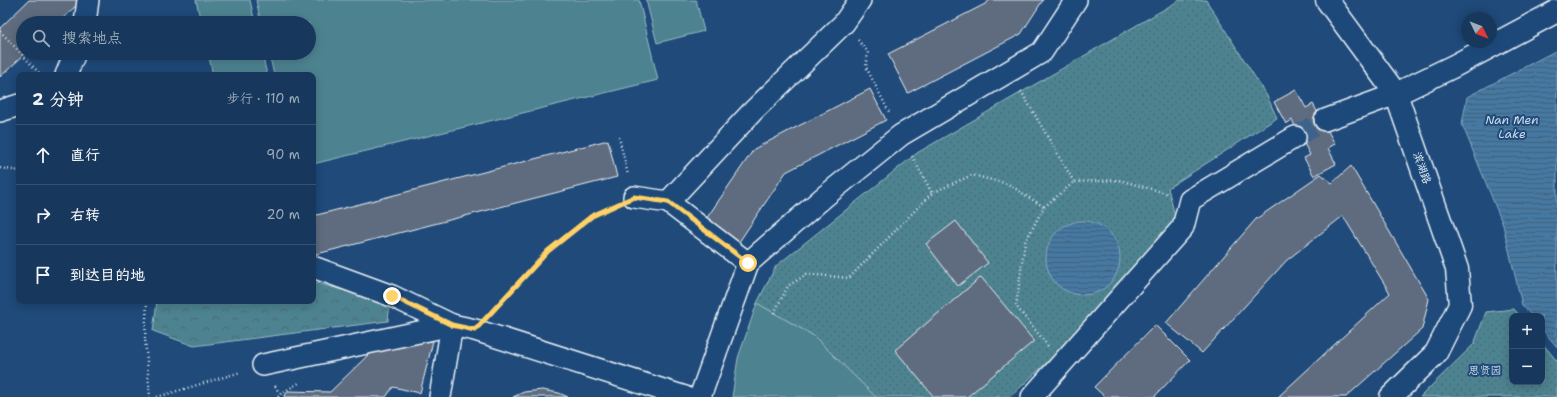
<!DOCTYPE html>
<html lang="zh">
<meta charset="utf-8">
<style>
:root{--surface:#17385c;--page:#203f62;--text:#f1f3f6;--muted:#9eacbb;--line:#365272}
body{margin:0;font-family:"Shantell Sans","LXGW WenKai TC",sans-serif;background:var(--page);color:var(--text)}
.controls{position:absolute;right:12px;bottom:12px;display:grid;overflow:hidden;border-radius:8px;box-shadow:0 2px 10px #0003}
.controls button{width:36px;height:36px;display:grid;place-items:center;padding:0;border:0;border-bottom:1px solid var(--line);background:var(--surface);color:var(--text);font:20px sans-serif}
.compass{position:absolute;left:1461px;top:12px;width:36px;height:36px;border-radius:50%;background:var(--surface);box-shadow:0 2px 10px #0003;rotate:133deg}
.stop{position:absolute;width:12px;height:12px;margin:-9px;border:3px solid #ffd166;border-radius:50%;background:#fff}
.stop.end{background:#ffd166;border-color:#fff;box-shadow:0 1px 4px #0008}
.list{margin:0;padding:0;list-style:none}
h2{display:flex;justify-content:space-between;align-items:center;height:52px;margin:0;padding:0 16px;font-size:17px}
h2 small{font-size:13px;font-weight:400;color:var(--muted)}
.list li{display:grid;grid-template-columns:26px 1fr auto;gap:12px;align-items:center;box-sizing:border-box;height:60px;padding:0 16px;border-top:1px solid var(--line)}
.list b{display:block;font-size:15px;white-space:nowrap}
.list em{font-size:13px;font-style:normal;color:var(--muted)}
.icon{flex:none;width:22px;height:22px;fill:none;stroke:currentColor;stroke-width:2;stroke-linecap:round;stroke-linejoin:round}
.map{position:relative;flex:none;width:1557px;height:397px;overflow:hidden}
.search{position:absolute;background:var(--surface);box-shadow:0 2px 10px #0003;left:16px;top:16px;width:300px;height:44px;display:flex;align-items:center;gap:10px;box-sizing:border-box;padding:0 14px;border-radius:22px;color:var(--muted);font-size:15px}
.panel{position:absolute;background:var(--surface);box-shadow:0 2px 10px #0003;left:16px;top:72px;width:300px;height:232px;border-radius:8px}
.map>svg:first-child{display:block}
</style>
<div class="map">
<svg width="1557" height="397" viewBox="0 0 1557 397">
<defs>
<pattern id="forest-crowns" width="20" height="18" patternUnits="userSpaceOnUse"><rect width="20" height="18" fill="#4e8390"/><path d="M2 6a3 3 0 1 1 6 0M12 15a3 3 0 1 1 6 0" fill="none" stroke="#4b6b74"/></pattern>
<pattern id="park-dots" width="8" height="8" patternUnits="userSpaceOnUse"><rect width="8" height="8" fill="#4e8390"/><path d="M2 2h.1M6 6h.1" fill="none" stroke="#4b6b74" stroke-width="1.8" stroke-linecap="round"/></pattern>
<pattern id="water-rules" width="6" height="5" patternUnits="userSpaceOnUse"><rect width="6" height="5" fill="#4478a2"/><path d="M0 2.5h6" fill="none" stroke="#45627a"/></pattern>
</defs>
<rect width="100%" height="100%" fill="#1f4a7a"/>
<filter id="ink" filterUnits="userSpaceOnUse"><feTurbulence type="fractalNoise" baseFrequency=".025" numOctaves="2"/><feDisplacementMap in="SourceGraphic" scale="8" xChannelSelector="R" yChannelSelector="G"/><feConvolveMatrix kernelMatrix="1 2 1 2 8 2 1 2 1" color-interpolation-filters="sRGB"/></filter>
<g filter="url(#ink)">
<!-- green -->
<g fill="#4e8390" stroke="#9bbac4">
<path d="M196,0H250L255,23H201Z"/>
<path d="M256,0H639L658,80L313,164V75H274L269,53H309V23H261Z"/>
<path d="M646,0H696L704,31L657,43Z"/>
<path d="M208,53H262L267,75H213Z"/>
<path d="M757,303L814,336L876,397H732L738,358Z"/>
</g>
<!-- forest -->
<path fill="url(#forest-crowns)" stroke="#9bbac4" d="M313,282L390,303L388,321L194,346L153,331L157,301H313Z"/>
<!-- park -->
<g fill="url(#park-dots)" stroke="#9bbac4">
<path d="M1180,0H1206L1267,96L1277,118L1168,188L1177,224L1086,326L1010,397H876L814,336L757,303L776,266L917,153Z"/>
<path d="M1514,309L1520,316H1512V382H1542V343L1557,361V397H1420L1474,344L1486,312Z"/>
</g>
<!-- water -->
<g fill="url(#water-rules)" stroke="#86a8c4">
<path d="M1557,50V347L1542,329V316H1532L1522,305L1503,225L1462,124L1467,97Z"/>
<circle cx="1083" cy="258" r="37"/>
</g>
<!-- building -->
<g fill="#5f6c7f" stroke="#e8f1f8">
<path d="M29,0H82L58,23H23V53H26L0,77V28Z"/>
<path d="M989,0H1043L1021,34L908,93L888,54L987,3Z"/>
<path d="M870,89L886,120L786,172L739,242L704,222L754,149Z"/>
<path d="M1296,90L1306,108L1313,104L1335,144L1328,148L1336,164L1314,176L1304,158L1310,155L1292,120L1286,124L1274,102Z"/>
<path d="M608,140L617,177L313,255V216Z"/>
<path d="M1351,166L1429,299L1422,329L1346,397H1278L1390,293L1343,216L1287,260L1202,353L1166,323L1256,219L1321,174L1332,183Z"/>
<path d="M956,221L988,263L958,286L926,244Z"/>
<path d="M981,277L1034,341L967,397H934L895,350Z"/>
<path d="M1155,325L1190,360L1154,397H1105L1094,387Z"/>
<path d="M434,337L420,393L393,387L386,397H284L288,391L330,392L369,354Z"/>
<path d="M542,390L559,393L568,397H513L524,392Z"/>
</g>
<g fill="none" stroke-linecap="round" stroke-linejoin="round">
<!-- street-tunnel -->
<path stroke="#3d638d" stroke-width="21" stroke-dasharray="21 10" stroke-linecap="butt" d="M1295,137L1325,120"/>
<!-- street casing -->
<g stroke="#e8f1f8" stroke-width="24">
<g id="street">
<path d="M85,23L88,0"/>
<path d="M66,75L75,53"/>
<path d="M0,111L19,105"/>
<path d="M1325,120L1396,94"/>
<path d="M634,197L668,202L748,263"/>
<path d="M668,202L752,112L844,23L860,0"/>
<path d="M263,365L452,325L392,296L313,267"/>
<path d="M440,397L452,325L475,330L685,397"/>
<path d="M700,397L748,263L824,197L901,135L1042,52L1076,0"/>
<path d="M1032,397L1183,227L1190,200L1295,137"/>
</g>
</g>
<!-- secondary casing -->
<g stroke="#e8f1f8" stroke-width="25">
<g id="secondary">
<path d="M1327,0L1396,94"/>
<path d="M1391,397L1436,353L1460,305L1457,269L1396,94L1454,66L1557,11"/>
</g>
</g>
<!-- path -->
<g stroke="#e8f1f8" stroke-width="2.5" stroke-dasharray="1 3" stroke-linecap="butt">
<path d="M0,31L41,75"/>
<path d="M858,40L868,52L866,67L890,114"/>
<path d="M1021,91L1074,182"/>
<path d="M619,137L628,175"/>
<path d="M912,156L932,193"/>
<path d="M0,168L19,171"/>
<path d="M147,301L145,338L150,397"/>
<path d="M492,312L548,251L592,215L614,206"/>
<path d="M774,313L788,286L807,274L849,278L932,193L972,175L1008,184L1044,207"/>
<path d="M1048,346L1016,306L1025,242L1044,207L1074,182L1119,180L1169,194"/>
<path d="M275,386L280,394"/>
<path d="M157,397L241,372"/>
<path d="M278,397L280,394L299,383"/>
</g>
<!-- street -->
<use href="#street" stroke="#1f4a7a" stroke-width="21"/>
<!-- secondary -->
<use href="#secondary" stroke="#1f4a7a" stroke-width="22"/>
</g>
</g>
<g fill="none" stroke-linecap="round" stroke-linejoin="round" filter="url(#ink)">
<!-- route -->
<path stroke="#ffd166" stroke-width="5" d="M392,296L452,325L475,330L548,251L592,216L634,197L668,202L748,263"/>
</g>
<g text-anchor="middle" dominant-baseline="central" stroke-width="4" stroke-linejoin="round" paint-order="stroke">
<!-- street labels -->
<g font-size="11" fill="#e8f1f8" stroke="#1f4a7a">
<text transform="translate(1422 168) rotate(71)">滨湖路</text>
</g>
<!-- park labels -->
<g font-size="11" fill="#d1e0e8" stroke="#1f4a7a">
<text x="1485" y="370">思贤园</text>
</g>
<!-- water labels -->
<g font-size="12" font-style="italic" fill="#cfdfeb" stroke="#1f4a7a">
<text x="1512" y="120">Nan Men<tspan x="1512" dy="14">Lake</tspan></text>
</g>
</g>
</svg>
<div class="controls">
<button>+</button>
<button>−</button>
</div>
<svg class="compass" viewBox="-18 -18 36 36"><path d="M0-13l5 13h-10z" fill="#e53935"/><path d="M0 13l5-13h-10z" fill="#9eacbb"/></svg>
<div class="stop" style="left:748px;top:263px"></div>
<div class="stop end" style="left:392px;top:296px"></div>
<div class="search"><svg class="icon" aria-label="search" viewBox="0 0 24 24"><circle cx="10" cy="10" r="6"/><path d="M15 15l6 6"/></svg>搜索地点</div>
<section class="panel">
<h2>2 分钟<small>步行 · 110 m</small></h2>
<ul class="list">
<li><svg class="icon" aria-label="ahead" viewBox="0 0 24 24"><path d="M12 20V5M6 11l6-6 6 6"/></svg><div><b>直行</b></div><em>90 m</em></li>
<li><svg class="icon" aria-label="right" viewBox="0 0 24 24"><path d="M7 20v-9h11M14 6l5 5-5 5"/></svg><div><b>右转</b></div><em>20 m</em></li>
<li><svg class="icon" aria-label="arrive" viewBox="0 0 24 24"><path d="M6 21V4h12l-3 4 3 4H6"/></svg><div><b>到达目的地</b></div></li>
</ul>
</section>
</div>
